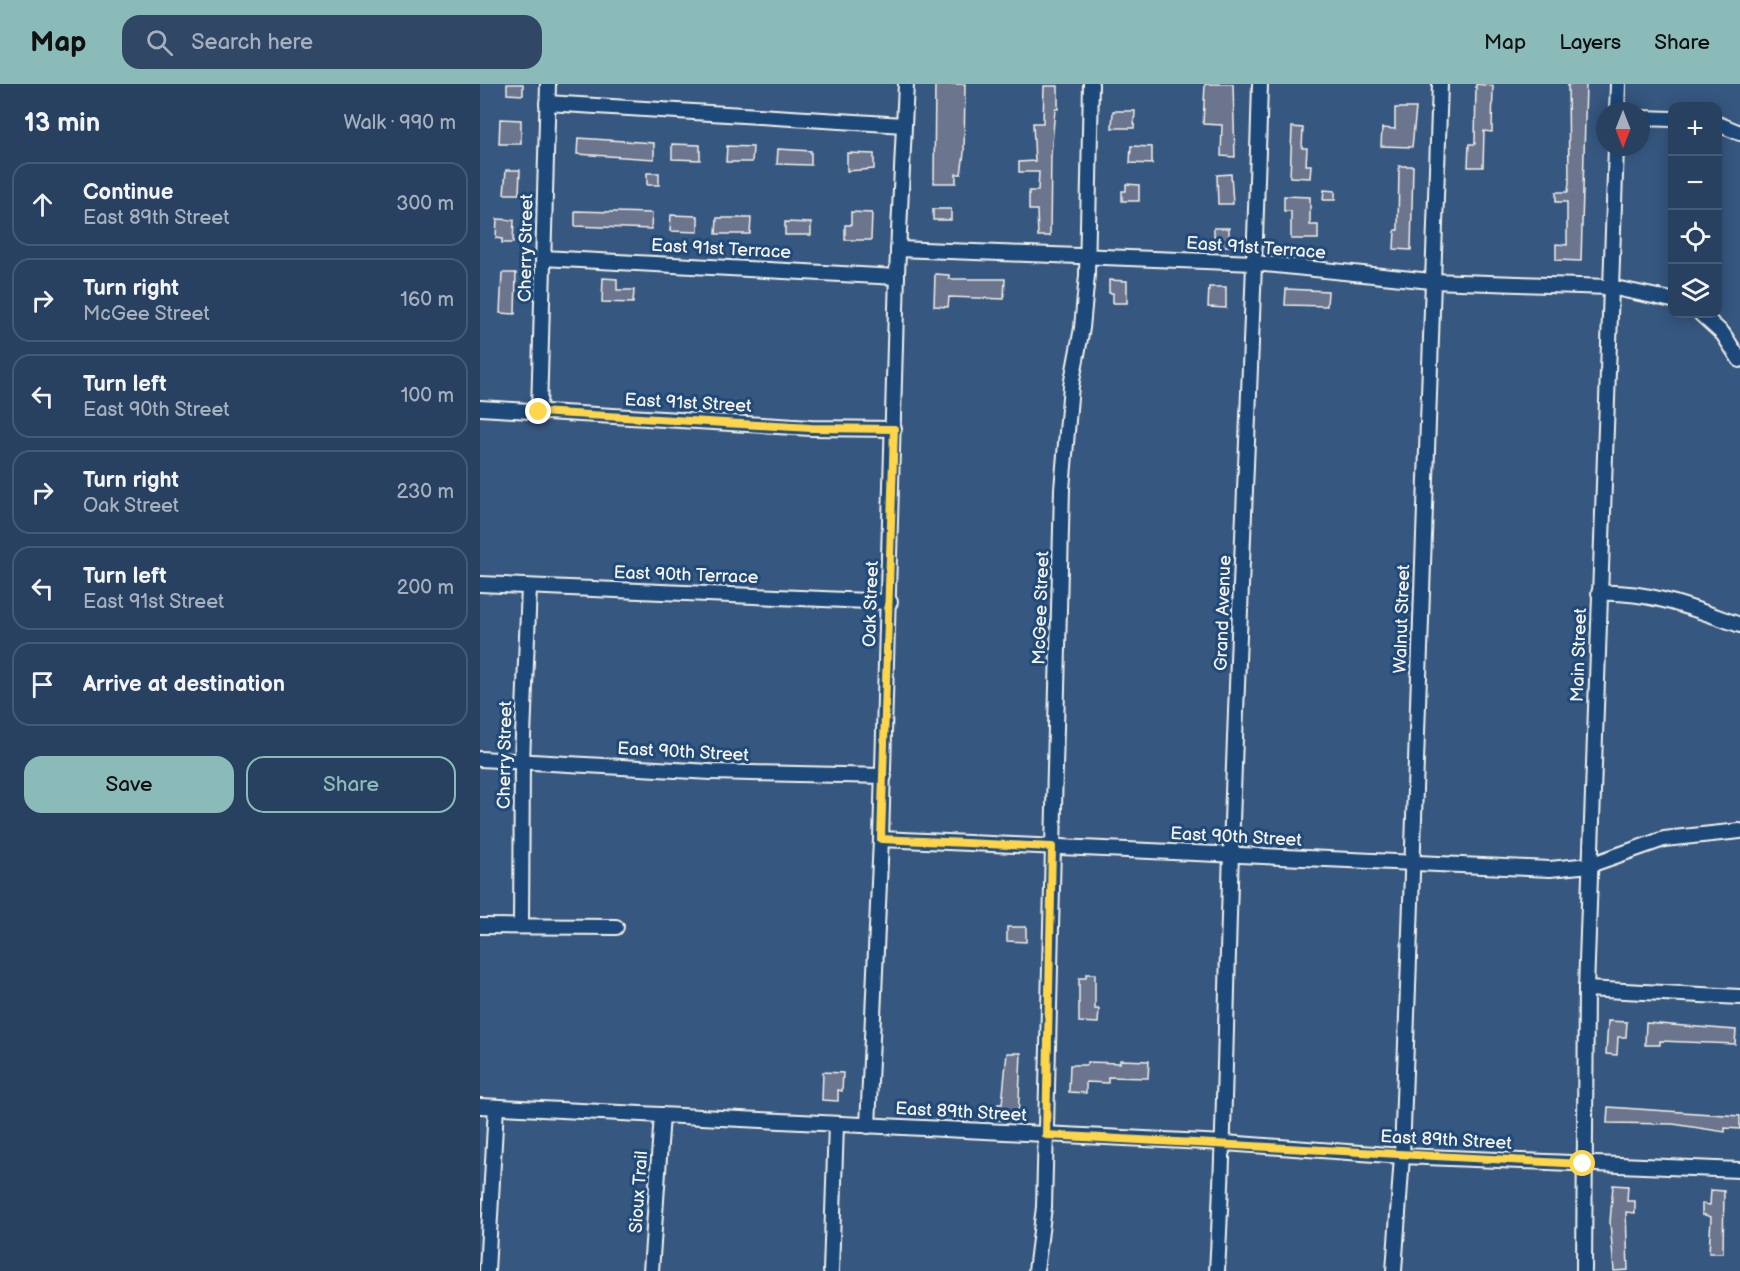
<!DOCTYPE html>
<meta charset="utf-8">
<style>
:root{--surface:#284160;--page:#304866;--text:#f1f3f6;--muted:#a5afbd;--line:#445a75;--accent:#8bbbb9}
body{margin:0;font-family:"Balsamiq Sans",sans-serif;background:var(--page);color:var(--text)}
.controls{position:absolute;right:18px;top:18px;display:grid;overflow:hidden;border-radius:12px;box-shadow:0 3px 15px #0003}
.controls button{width:54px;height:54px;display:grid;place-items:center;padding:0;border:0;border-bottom:2px solid var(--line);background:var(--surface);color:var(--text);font:30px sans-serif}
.compass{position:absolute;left:1116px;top:18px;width:54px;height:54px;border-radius:50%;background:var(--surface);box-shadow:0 3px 15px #0003;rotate:180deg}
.stop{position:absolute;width:18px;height:18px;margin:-14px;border:4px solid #ffd54a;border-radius:50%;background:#fff}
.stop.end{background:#ffd54a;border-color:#fff;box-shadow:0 2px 6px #0008}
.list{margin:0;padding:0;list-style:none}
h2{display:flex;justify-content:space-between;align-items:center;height:78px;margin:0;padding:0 24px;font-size:26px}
h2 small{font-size:20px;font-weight:400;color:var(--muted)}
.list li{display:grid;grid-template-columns:39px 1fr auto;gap:18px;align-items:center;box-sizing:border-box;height:84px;margin:0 12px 12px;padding:0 12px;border:2px solid var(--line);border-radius:18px}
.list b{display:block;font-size:22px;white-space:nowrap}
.list p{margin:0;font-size:20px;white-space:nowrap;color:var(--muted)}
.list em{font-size:20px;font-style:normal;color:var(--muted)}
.actions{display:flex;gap:12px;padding:18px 24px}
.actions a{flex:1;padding:14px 0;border:2px solid var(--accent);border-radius:18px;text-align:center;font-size:21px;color:var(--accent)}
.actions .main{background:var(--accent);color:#111}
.icon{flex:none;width:33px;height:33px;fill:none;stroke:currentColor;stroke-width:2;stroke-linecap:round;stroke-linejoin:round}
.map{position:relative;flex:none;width:1260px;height:1187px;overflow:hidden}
header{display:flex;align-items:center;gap:36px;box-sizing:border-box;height:84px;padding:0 30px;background:var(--accent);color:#111}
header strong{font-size:28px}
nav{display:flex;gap:33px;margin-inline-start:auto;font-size:21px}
.search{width:420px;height:54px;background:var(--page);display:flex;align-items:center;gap:15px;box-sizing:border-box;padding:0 21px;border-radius:18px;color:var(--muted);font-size:22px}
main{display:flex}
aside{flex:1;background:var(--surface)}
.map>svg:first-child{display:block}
</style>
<header>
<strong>Map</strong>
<div class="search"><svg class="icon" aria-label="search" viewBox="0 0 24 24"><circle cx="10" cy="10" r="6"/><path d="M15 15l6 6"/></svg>Search here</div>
<nav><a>Map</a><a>Layers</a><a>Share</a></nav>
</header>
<main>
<aside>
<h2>13 min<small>Walk · 990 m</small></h2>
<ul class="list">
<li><svg class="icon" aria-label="ahead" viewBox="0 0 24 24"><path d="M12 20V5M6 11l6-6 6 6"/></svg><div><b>Continue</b><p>East 89th Street</p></div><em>300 m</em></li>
<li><svg class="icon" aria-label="right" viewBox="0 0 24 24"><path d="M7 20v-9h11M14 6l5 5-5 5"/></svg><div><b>Turn right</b><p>McGee Street</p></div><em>160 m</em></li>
<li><svg class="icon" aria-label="left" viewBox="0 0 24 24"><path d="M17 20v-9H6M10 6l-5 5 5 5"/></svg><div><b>Turn left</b><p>East 90th Street</p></div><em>100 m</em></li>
<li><svg class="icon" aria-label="right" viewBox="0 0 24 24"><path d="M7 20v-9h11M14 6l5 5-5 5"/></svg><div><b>Turn right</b><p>Oak Street</p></div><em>230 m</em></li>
<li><svg class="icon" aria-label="left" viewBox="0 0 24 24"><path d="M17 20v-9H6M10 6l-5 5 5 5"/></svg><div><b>Turn left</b><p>East 91st Street</p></div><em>200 m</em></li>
<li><svg class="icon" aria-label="arrive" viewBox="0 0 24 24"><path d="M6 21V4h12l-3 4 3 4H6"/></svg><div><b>Arrive at destination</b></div></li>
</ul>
<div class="actions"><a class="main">Save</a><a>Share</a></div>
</aside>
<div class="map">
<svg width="1260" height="1187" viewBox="0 0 1260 1187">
<rect width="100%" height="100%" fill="#365780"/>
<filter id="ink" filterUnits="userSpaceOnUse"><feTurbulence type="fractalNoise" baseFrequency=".0167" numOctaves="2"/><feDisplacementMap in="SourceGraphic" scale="12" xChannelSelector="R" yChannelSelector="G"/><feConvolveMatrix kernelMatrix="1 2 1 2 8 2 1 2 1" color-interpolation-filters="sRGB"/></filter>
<g filter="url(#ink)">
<!-- building -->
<g fill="#6c748e" stroke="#f4f1e8" stroke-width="1.5">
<path d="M27,0H43V11L27,10Z"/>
<path d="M455,0H485L484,69L481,90H476V99H454Z"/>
<path d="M725,0H753L755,73L741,72L742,41L723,40Z"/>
<path d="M996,0L1013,2L1012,48L1004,47L1003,83H988L989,60H995Z"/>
<path d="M1088,0H1106L1101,177L1076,176V160L1087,161V118H1076V108H1088L1089,98Z"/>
<path d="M564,2H578V25H575L571,71L570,152H558L557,126H549V107H558L559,88H539V78L555,77L553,39H563Z"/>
<path d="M915,24H936L932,63L901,62L902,44L915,45Z"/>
<path d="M633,27H655L654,44H632Z"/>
<path d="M20,35L41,36V60H19Z"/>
<path d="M812,43L823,44L822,64H827L826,81H831L830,94L810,93Z"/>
<path d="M98,54L174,59V75L97,70Z"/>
<path d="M192,60L220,61V76L192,75Z"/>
<path d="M247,62L273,63L272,78H246Z"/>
<path d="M651,62L672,63V80L650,79Z"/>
<path d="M298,65L331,67V81L297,80Z"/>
<path d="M367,69L394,70V85L367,87Z"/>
<path d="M919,82H933L931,166L914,165L915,146H918Z"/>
<path d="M26,86H40L39,110H24Z"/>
<rect x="167" y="89" width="12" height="12"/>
<path d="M751,90L753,120H738L737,91Z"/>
<path d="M646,100L659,101V117H642V107H646Z"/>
<path d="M844,106L855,107V116H843Z"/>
<path d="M804,112L830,113V141H838V155H811V127H804Z"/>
<rect x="453" y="125" width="18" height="11"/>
<path d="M95,127L172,129L171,145L95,142Z"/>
<path d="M371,128L392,129L391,156H365V141H371Z"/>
<path d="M191,131L218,132V148L190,147Z"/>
<path d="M237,134H271L270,150H236Z"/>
<path d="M17,135L34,136L33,159H22V155L16,154Z"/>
<path d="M305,138L331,139V151H305Z"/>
<rect x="734" y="144" width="15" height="18"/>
<path d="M22,189H36L35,230L20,229Z"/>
<path d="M455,190L469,191V195H525L524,215L469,213L468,223L454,222Z"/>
<path d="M123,194L137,195V206H154L153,219L122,218Z"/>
<path d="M629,196L647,197V219H633V209H629Z"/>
<path d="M729,203H746V224L728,223Z"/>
<path d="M806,205L848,207L847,222L805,221Z"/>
<path d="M527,843H546V858L527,857Z"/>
<path d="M606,890H615V925H619L618,939L599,938V894H606Z"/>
<path d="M1128,937L1147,938L1146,953H1138L1137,971L1126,970Z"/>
<path d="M1166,939L1256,946L1255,960L1180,957V961H1165Z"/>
<path d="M527,969H541L538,1037L518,1036V1020H522Z"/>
<path d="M640,976L669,977L668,994L628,993V999L606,998V1009L589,1008L590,981H607V978L640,979Z"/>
<path d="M343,988L363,989L362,1007L358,1006V1017L342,1016Z"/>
<path d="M1128,1023L1260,1032V1045L1245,1044V1048L1193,1040L1127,1039Z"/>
<path d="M1133,1101L1148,1102L1147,1117H1155V1129L1146,1128L1148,1186L1134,1187L1130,1138Z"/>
<path d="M1231,1106L1244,1107L1243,1169H1229L1231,1133L1222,1130V1120L1230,1121Z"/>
</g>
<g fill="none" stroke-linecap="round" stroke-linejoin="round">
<!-- minor casing -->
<g stroke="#f4f1e8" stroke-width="18">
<g id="minor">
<path d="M67,19L424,41"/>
<path d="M1137,27L1138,0"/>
<path d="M1161,34L1192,35"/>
<path d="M1238,40L1260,49"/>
<path d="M418,165L775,179L951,197L1130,203L1192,216"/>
<path d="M63,174L417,193"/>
<path d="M1221,230L1243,250L1260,276"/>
<path d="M0,324L331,344L414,345"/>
<path d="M59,328L68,0"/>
<path d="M0,500L410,518"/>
<path d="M1119,509C1171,507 1211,524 1260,541"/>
<path d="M0,675L231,688L404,692"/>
<path d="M401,755L1070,785L1110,781L1184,755L1260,747"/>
<path d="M41,841L42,677L49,503"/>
<path d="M0,842L136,843"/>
<path d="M1106,905L1260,913"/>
<path d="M0,1022L745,1059L922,1072L1260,1086"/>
<path d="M388,1042L401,755L417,190L426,0"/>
<path d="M7,1187L16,1023"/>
<path d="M171,1187L182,1031"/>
<path d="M351,1187L356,1041"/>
<path d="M556,1187L564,1123L582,405L591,302L602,244L607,191L611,0"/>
<path d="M737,1187C745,1048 746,909 751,769C759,513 773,257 780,0"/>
<path d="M914,1187L922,1072L960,0"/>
<path d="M1104,1187L1106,905L1136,63"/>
</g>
</g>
<!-- minor -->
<use href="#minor" stroke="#1f4a7a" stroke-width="14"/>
</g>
</g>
<g fill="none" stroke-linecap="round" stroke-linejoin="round" filter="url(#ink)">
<!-- route -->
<path stroke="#ffd54a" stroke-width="8" d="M59,328L331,344L414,345L401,755L572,763L566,1051C745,1059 924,1072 1103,1080"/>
</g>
<g text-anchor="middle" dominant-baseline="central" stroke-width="6" stroke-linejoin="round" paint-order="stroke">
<!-- street labels -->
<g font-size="18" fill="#f4f1e8" stroke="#1f4a7a">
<text transform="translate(46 164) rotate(-89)">Cherry Street</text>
<text transform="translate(776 164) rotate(4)">East 91st Terrace</text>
<text transform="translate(241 165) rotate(3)">East 91st Terrace</text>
<text transform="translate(208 319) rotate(3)">East 91st Street</text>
<text transform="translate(206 491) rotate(2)">East 90th Terrace</text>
<text transform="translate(391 520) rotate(-88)">Oak Street</text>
<text transform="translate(561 524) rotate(-88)">McGee Street</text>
<text transform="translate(743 529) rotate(-88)">Grand Avenue</text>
<text transform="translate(922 535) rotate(-88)">Walnut Street</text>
<text transform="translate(1099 571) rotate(-88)">Main Street</text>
<text transform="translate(203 668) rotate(3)">East 90th Street</text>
<text transform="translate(25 671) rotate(-89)">Cherry Street</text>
<text transform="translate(756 753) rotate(3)">East 90th Street</text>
<text transform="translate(481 1028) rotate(3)">East 89th Street</text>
<text transform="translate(966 1056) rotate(3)">East 89th Street</text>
<text transform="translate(159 1108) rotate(-86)">Sioux Trail</text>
</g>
</g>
</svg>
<div class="controls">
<button>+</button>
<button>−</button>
<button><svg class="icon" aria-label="locate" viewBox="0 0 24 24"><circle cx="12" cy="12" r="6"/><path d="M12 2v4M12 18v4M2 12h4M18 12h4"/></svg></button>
<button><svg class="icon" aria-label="layers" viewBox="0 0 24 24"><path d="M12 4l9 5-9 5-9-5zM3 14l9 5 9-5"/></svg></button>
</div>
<svg class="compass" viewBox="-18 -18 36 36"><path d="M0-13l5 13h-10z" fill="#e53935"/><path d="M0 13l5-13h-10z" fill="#a5afbd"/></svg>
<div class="stop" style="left:1103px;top:1080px"></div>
<div class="stop end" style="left:59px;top:328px"></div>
</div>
</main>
